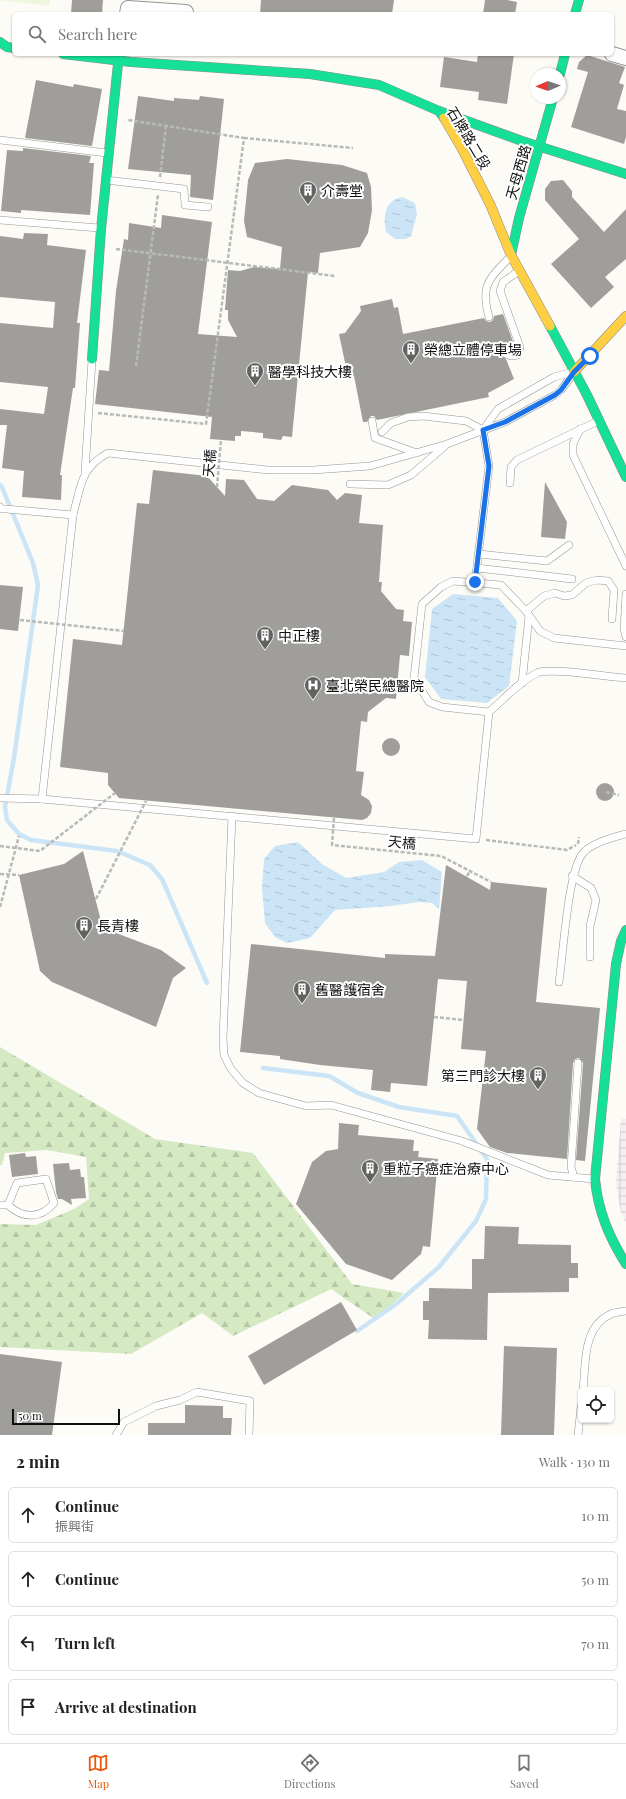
<!DOCTYPE html>
<meta charset="utf-8">
<style>
:root{--surface:#fff;--page:#f6f6f6;--text:#222;--muted:#767676;--line:#e0e0e0;--accent:#ea580c}
body{margin:0;font-family:"Playfair Display","Noto Sans TC",serif;background:var(--page);color:var(--text)}
.controls{position:absolute;right:12px;bottom:12px;display:grid;overflow:hidden;border-radius:6px;box-shadow:0 1px 3px #0004}
.controls button{width:36px;height:36px;display:grid;place-items:center;padding:0;border:0;border-bottom:1px solid var(--line);background:var(--surface);color:var(--text);font:20px sans-serif}
.compass{position:absolute;left:530px;top:68px;width:36px;height:36px;border-radius:50%;background:var(--surface);box-shadow:0 1px 3px #0004;rotate:268deg}
.scale{position:absolute;left:12px;bottom:10px;width:108px;box-sizing:border-box;padding-left:4px;border:2px solid #0f0f0f;border-top:0;font-size:11px;line-height:14px;white-space:nowrap;color:#0f0f0f;-webkit-text-stroke:3px #fff;paint-order:stroke}
.stop{position:absolute;width:12px;height:12px;margin:-9px;border:3px solid #1a73e8;border-radius:50%;background:#fff}
.stop.end{background:#1a73e8;border-color:#fff;box-shadow:0 1px 4px #0008}
.list{margin:0;padding:0;list-style:none}
h2{display:flex;justify-content:space-between;align-items:center;height:52px;margin:0;padding:0 16px;font-size:17px}
h2 small{font-size:13px;font-weight:400;color:var(--muted)}
.list li{display:grid;grid-template-columns:26px 1fr auto;gap:12px;align-items:center;box-sizing:border-box;height:56px;margin:0 8px 8px;padding:0 8px;border:1px solid var(--line);border-radius:6px}
.list b{display:block;font-size:15px;white-space:nowrap}
.list p{margin:0;font-size:13px;white-space:nowrap;color:var(--muted)}
.list em{font-size:13px;font-style:normal;color:var(--muted)}
.icon{flex:none;width:22px;height:22px;fill:none;stroke:currentColor;stroke-width:2;stroke-linecap:round;stroke-linejoin:round}
.map{position:relative;flex:none;width:626px;height:1435px;overflow:hidden}
.search{position:absolute;background:var(--surface);box-shadow:0 1px 3px #0004;left:12px;right:12px;top:12px;height:44px;display:flex;align-items:center;gap:10px;box-sizing:border-box;padding:0 14px;border-radius:6px;color:var(--muted);font-size:15px}
.sheet{height:308px;background:var(--surface)}
nav{display:flex;justify-content:space-around;align-items:center;box-sizing:border-box;height:56px;border-top:1px solid var(--line);background:var(--surface);font-size:11px;color:var(--muted)}
nav a{display:grid;justify-items:center;gap:2px}
nav .on{color:var(--accent)}
.map>svg:first-child{display:block}
</style>
<div class="map">
<svg width="626" height="1435" viewBox="0 0 626 1435">
<defs>
<pattern id="industrial-grid" width="8" height="8" patternUnits="userSpaceOnUse"><rect width="8" height="8" fill="#f4eef1"/><path d="M0 4h8M4 0v8" fill="none" stroke="#d0cbcd"/></pattern>
<pattern id="forest-firs" width="22" height="20" patternUnits="userSpaceOnUse"><rect width="22" height="20" fill="#d5e9c3"/><path d="M5 1l3.5 6h-7zM16 11l3.5 6h-7z" fill="#b6c7a6"/></pattern>
<pattern id="water-ripples" width="26" height="14" patternUnits="userSpaceOnUse"><rect width="26" height="14" fill="#cbe5f6"/><path d="M2 4q2-2 4 0t4 0M15 11q2-2 4 0t4 0" fill="none" stroke="#adc3d2"/></pattern>
</defs>
<rect width="100%" height="100%" fill="#fcfbf5"/>
<!-- industrial -->
<path fill="url(#industrial-grid)" d="M621,1119H626V1223L621,1213L616,1184Z"/>
<!-- forest -->
<path fill="url(#forest-firs)" d="M0,1047L155,1139L253,1153L352,1284L404,1293L376,1320L331,1289L233,1336L202,1313L131,1354L0,1347V1224L36,1225L74,1209L89,1199L86,1157L47,1150L5,1153L2,1165H0Z"/>
<!-- pitch -->
<path fill="#eef6de" d="M0,0H50L49,6Z"/>
<!-- water -->
<g fill="url(#water-ripples)">
<path d="M402,197L415,203L417,214L411,236L406,239H395L386,232C383,216 384,201 402,197Z"/>
<path d="M453,594L498,598L517,621L509,686L487,703L441,699L425,677L432,609Z"/>
<path d="M298,842L322,864L346,878L384,872L399,862L422,860L442,872L439,909L432,903L419,902L391,906L335,910L310,938L287,943L275,937L265,923L262,888L264,859L275,846Z"/>
</g>
<g fill="none" stroke-linecap="round" stroke-linejoin="round">
<!-- stream -->
<g stroke="#cbe5f6" stroke-width="4.5">
<path d="M0,485L2,487L33,563L38,585L14,758L5,807L7,820L19,834L31,840L117,851L150,865L162,879L207,983"/>
<path d="M263,1068L329,1076L358,1093L399,1107L457,1116L487,1159L486,1199L476,1221L439,1267L395,1305L357,1331"/>
</g>
</g>
<!-- building -->
<g fill="#a09e9a">
<path d="M72,0H103L102,14H71Z"/>
<path d="M261,0H394L392,14H260Z"/>
<path d="M485,0H507L517,2L515,14H483Z"/>
<path d="M478,54H514L507,104L478,100L479,92L440,87L444,57L477,62Z"/>
<path d="M587,55L625,67L619,83L624,85L617,109L626,111V137L624,144L571,127L588,72L577,69L579,62Z"/>
<path d="M36,80L73,87L74,84L102,89L92,146L25,138Z"/>
<path d="M138,96L174,101V98L199,100L200,96L224,99L213,200L190,197L191,175L128,169Z"/>
<path d="M23,148L91,156L89,163H94L90,215L21,210V213L1,211L7,150L23,151Z"/>
<path d="M287,159L342,165L367,173L371,187L372,210L368,233L360,247L320,253L318,273L308,272L292,437L283,436L281,440L263,438V433L241,431V436H235V441L210,439L212,417L95,404L99,370L109,371L116,291L124,239L128,240L129,223L161,228L162,215L212,222L198,334L237,337L228,320V310H225L228,270L240,271L254,267L280,269L282,247L247,237L244,221L248,180L255,163Z"/>
<path d="M563,180L572,191V197L604,232L626,209V259L605,277L614,287L591,308L551,264L579,239L545,200V189L551,181Z"/>
<path d="M24,233L48,234L47,245L86,250L77,323H80L75,388H73L60,475H62L61,500L22,497L24,471L2,468L7,425H0V409L44,414L48,387L0,382V323L53,328L55,302L0,297V236L23,239Z"/>
<path d="M392,299L394,308L398,307L403,334L484,318L486,321L490,322L493,320L494,316L503,314L515,347L514,351L503,350L501,355L506,359L514,379L488,393L489,397L377,420L374,416H371L367,422H363L354,376L348,377L339,334L345,333L361,311L360,306Z"/>
<path d="M153,470L207,476L225,496L226,479L244,480L257,499L267,500L274,501L292,485L328,490L337,500L345,493L362,495L359,523L383,525L379,582H382L381,591L396,609L404,610L403,621L412,622L409,656L400,655L396,699L386,698L368,712L367,722L361,721L356,771L364,772L361,795L369,800L372,806L371,813L367,818L362,820L119,798L108,785V773L60,767L73,639L122,645L137,503L149,504Z"/>
<path d="M545,482L567,522L565,539L541,537Z"/>
<path d="M0,585L23,587L18,631L0,629Z"/>
<circle cx="391" cy="747" r="9"/>
<circle cx="605" cy="792" r="9"/>
<path d="M83,851L101,921L108,930L161,950L186,968L173,978L156,1027L52,982L40,971L19,875L64,864Z"/>
<path d="M446,865L490,890L491,882L547,888L536,1002L600,1008L585,1161L576,1160L583,1063L579,1058L575,1059L573,1063L567,1159L507,1153L490,1147L477,1129L486,1051L461,1049L467,981L438,979L427,1086L391,1083L390,1092L371,1090L373,1070L320,1065L280,1059V1056L240,1052L251,944L385,958V954L435,956Z"/>
<path d="M339,1123L359,1125L358,1135L414,1140L413,1151H419L418,1157L438,1159L430,1247L423,1246L421,1254L392,1280L346,1264L296,1204L312,1162L326,1151L338,1149Z"/>
<path d="M25,1153L26,1157L36,1156L38,1174L12,1177L9,1155Z"/>
<path d="M69,1163L70,1170L80,1169L81,1177H84L86,1198L71,1199L72,1205L62,1199H58L56,1192L53,1164Z"/>
<path d="M485,1226L519,1227L518,1244L571,1245V1263H578V1278H569V1292L488,1293L487,1340L428,1339L429,1320H423V1301H429V1288L472,1289V1259H484Z"/>
<path d="M341,1302L357,1330L264,1385L248,1356Z"/>
<path d="M504,1346L557,1348L554,1435H501Z"/>
<path d="M0,1354L62,1362L52,1435H0Z"/>
<path d="M185,1405L223,1406V1418H232L231,1435H148V1423H185Z"/>
</g>
<g fill="none" stroke-linecap="round" stroke-linejoin="round">
<!-- lane casing -->
<g stroke="#969593" stroke-width="8">
<g id="lane">
<path d="M0,140L107,153"/>
<path d="M106,180L184,189L185,205L208,207"/>
<path d="M0,220L99,228"/>
<path d="M489,317C480,285 489,279 510,257"/>
<path d="M506,354L511,356L518,355L520,347L500,291L503,282L519,271"/>
<path d="M372,421L375,438L417,453"/>
<path d="M580,429L573,444V455L626,566"/>
<path d="M382,432L391,423L408,417L423,416L466,421L483,430"/>
<path d="M85,472L92,360"/>
<path d="M510,483L511,467L517,460L598,421"/>
<path d="M350,484L388,485L411,475L445,446"/>
<path d="M0,507L1,509H6L73,515"/>
<path d="M479,554L547,561L569,545"/>
<path d="M477,568L572,579"/>
<path d="M475,582L489,466L483,430L498,409L554,377L573,372"/>
<path d="M626,594L624,629L626,637"/>
<path d="M526,611L544,596L555,593L564,596L572,595L586,583L597,580L608,581L614,590L612,619"/>
<path d="M522,683L529,616"/>
<path d="M489,712L442,707L429,702L414,678L422,604L441,587L453,581L501,585L526,611L540,631L554,638L626,646"/>
<path d="M0,798L42,799L476,839L489,712C504,699 519,682 537,673C549,667 609,677 626,678"/>
<path d="M42,799L73,515C81,487 80,468 108,453L268,470H313L370,466L447,444L505,422L555,395L561,390L573,374"/>
<path d="M232,816L223,1038L224,1055L231,1069L243,1083L259,1093L306,1106L331,1105L462,1141L548,1175L594,1179"/>
<path d="M572,876L591,888L596,900L590,926V957"/>
<path d="M559,982C563,957 568,867 584,852C593,843 614,837 626,834"/>
<path d="M574,1177L571,1167L578,1063"/>
<path d="M0,1205H8C23,1219 41,1219 54,1203L46,1179L17,1183L8,1205"/>
<path d="M583,1390C586,1364 582,1327 611,1314C615,1312 621,1312 626,1311"/>
<path d="M116,1435L124,1422L156,1406L180,1400L197,1392L250,1401L249,1435"/>
<path d="M578,1435L581,1407"/>
</g>
</g>
<!-- street casing -->
<g stroke="#969593" stroke-width="16">
<g id="street">
<path d="M127,14L128,8L186,12"/>
<path d="M612,54L626,58"/>
</g>
</g>
<!-- fast casing -->
<g stroke="#8c8c89" stroke-width="10">
<g id="fast">
<path d="M575,14L579,0"/>
<path d="M0,42L7,47L14,48"/>
<path d="M63,54L131,62L310,74L379,85L439,111L444,118"/>
<path d="M560,74L565,54"/>
<path d="M439,111L522,141L626,174"/>
<path d="M511,255L519,218L553,98"/>
<path d="M550,326L587,395L626,477"/>
<path d="M92,359L101,229L119,54"/>
<path d="M626,930L621,941L616,964L595,1179C598,1211 609,1237 626,1264"/>
</g>
</g>
<!-- slow casing -->
<g stroke="#8c8c89" stroke-width="10">
<g id="slow">
<path d="M444,118L461,147L490,204L511,255L550,326"/>
<path d="M574,372L626,316"/>
</g>
</g>
<!-- path -->
<g stroke="#b9b9b8" stroke-width="2.5" stroke-dasharray="4 2" stroke-linecap="butt">
<path d="M244,138L353,148"/>
<path d="M160,177L166,126"/>
<path d="M116,249L335,276"/>
<path d="M136,366L158,195"/>
<path d="M98,413L206,424L244,138L128,120"/>
<path d="M606,792L619,795"/>
<path d="M486,840L567,850L576,845"/>
<path d="M578,844L579,837"/>
<path d="M467,876L470,871"/>
<path d="M0,907L19,836"/>
<path d="M434,1017L464,1020"/>
</g>
<!-- lane -->
<use href="#lane" stroke="#fffefe" stroke-width="7"/>
<!-- street -->
<use href="#street" stroke="#fffefe" stroke-width="14"/>
<!-- fast -->
<use href="#fast" stroke="#16e098" stroke-width="9"/>
<!-- slow -->
<use href="#slow" stroke="#ffcf43" stroke-width="9"/>
<!-- path-bridge -->
<g stroke="#b9b9b8" stroke-width="2.5" stroke-dasharray="4 2" stroke-linecap="butt">
<path d="M217,487L221,440"/>
<path d="M20,620L124,631"/>
<path d="M334,818L332,845L441,856L491,882"/>
<path d="M0,846L40,851L115,793"/>
<path d="M0,874L19,875"/>
<path d="M96,899L146,801"/>
</g>
</g>
<g fill="none" stroke-linecap="round" stroke-linejoin="round">
<!-- route -->
<path stroke="#1a73e8" stroke-width="5" d="M475,582L489,466L483,430L505,422L555,395L561,390L574,372L590,356"/>
</g>
<!-- icons -->
<defs>
<g id="building-pin" transform="scale(0.9)"><path d="M0 17L-7.5 6A9.5 9.5 0 1 1 7.5 6Z" fill="#626260" stroke="#fff"/><path d="M-4-6H4V6H1V3H-1V6H-4ZM-2.5-4.3h1.7v1.8h-1.7ZM.8-4.3h1.7v1.8H.8ZM-2.5-1h1.7V.8h-1.7ZM.8-1h1.7V.8H.8Z" fill="#fff"/></g>
<g id="hospital-pin" transform="scale(0.9)"><path d="M0 17L-7.5 6A9.5 9.5 0 1 1 7.5 6Z" fill="#626260" stroke="#fff"/><path d="M-5-5h3v3.5h4V-5h3V5h-3V1.5h-4V5h-3Z" fill="#fff"/></g>
</defs>
<g fill-rule="evenodd">
<use href="#building-pin" x="308" y="190"/>
<use href="#building-pin" x="411" y="349"/>
<use href="#building-pin" x="255" y="371"/>
<use href="#building-pin" x="265" y="635"/>
<use href="#hospital-pin" x="313" y="685"/>
<use href="#building-pin" x="84" y="925"/>
<use href="#building-pin" x="302" y="989"/>
<use href="#building-pin" x="538" y="1075"/>
<use href="#building-pin" x="370" y="1168"/>
</g>
<g text-anchor="middle" dominant-baseline="central" stroke-width="4" stroke-linejoin="round" paint-order="stroke">
<!-- street labels -->
<g font-size="14" fill="#0f0f0f" stroke="#fff">
<text transform="translate(469 138) rotate(59)">石牌路二段</text>
<text transform="translate(518 172) rotate(-74)">天母西路</text>
<text transform="translate(209 463) rotate(-85)">天橋</text>
<text transform="translate(402 842) rotate(6)">天橋</text>
</g>
<!-- poi labels -->
<g font-size="14" fill="#0f0f0f" stroke="#fff" text-anchor="start">
<text x="321" y="190">介壽堂</text>
<text x="424" y="349">榮總立體停車場</text>
<text x="268" y="371">醫學科技大樓</text>
<text x="278" y="635">中正樓</text>
<text x="326" y="685">臺北榮民總醫院</text>
<text x="97" y="925">長青樓</text>
<text x="315" y="989">舊醫護宿舍</text>
<text x="525" y="1075" text-anchor="end">第三門診大樓</text>
<text x="383" y="1168">重粒子癌症治療中心</text>
</g>
</g>
</svg>
<div class="controls">
<button><svg class="icon" aria-label="locate" viewBox="0 0 24 24"><circle cx="12" cy="12" r="6"/><path d="M12 2v4M12 18v4M2 12h4M18 12h4"/></svg></button>
</div>
<svg class="compass" viewBox="-18 -18 36 36"><path d="M0-13l5 13h-10z" fill="#e53935"/><path d="M0 13l5-13h-10z" fill="#767676"/></svg>
<div class="scale">50 m</div>
<div class="stop" style="left:590px;top:356px"></div>
<div class="stop end" style="left:475px;top:582px"></div>
<div class="search"><svg class="icon" aria-label="search" viewBox="0 0 24 24"><circle cx="10" cy="10" r="6"/><path d="M15 15l6 6"/></svg>Search here</div>
</div>
<section class="sheet">
<h2>2 min<small>Walk · 130 m</small></h2>
<ul class="list">
<li><svg class="icon" aria-label="ahead" viewBox="0 0 24 24"><path d="M12 20V5M6 11l6-6 6 6"/></svg><div><b>Continue</b><p>振興街</p></div><em>10 m</em></li>
<li><svg class="icon" aria-label="ahead" viewBox="0 0 24 24"><path d="M12 20V5M6 11l6-6 6 6"/></svg><div><b>Continue</b></div><em>50 m</em></li>
<li><svg class="icon" aria-label="left" viewBox="0 0 24 24"><path d="M17 20v-9H6M10 6l-5 5 5 5"/></svg><div><b>Turn left</b></div><em>70 m</em></li>
<li><svg class="icon" aria-label="arrive" viewBox="0 0 24 24"><path d="M6 21V4h12l-3 4 3 4H6"/></svg><div><b>Arrive at destination</b></div></li>
</ul>
</section>
<nav>
<a class="on"><svg class="icon" aria-label="map" viewBox="0 0 24 24"><path d="M3 6l6-2 6 2 6-2v14l-6 2-6-2-6 2zM9 4v14M15 6v14"/></svg>Map</a>
<a><svg class="icon" aria-label="directions" viewBox="0 0 24 24"><path d="M12 3l9 9-9 9-9-9zM9 14v-3h6M13 9l2 2-2 2"/></svg>Directions</a>
<a><svg class="icon" aria-label="saved" viewBox="0 0 24 24"><path d="M7 4h10v16l-5-4-5 4z"/></svg>Saved</a>
</nav>
